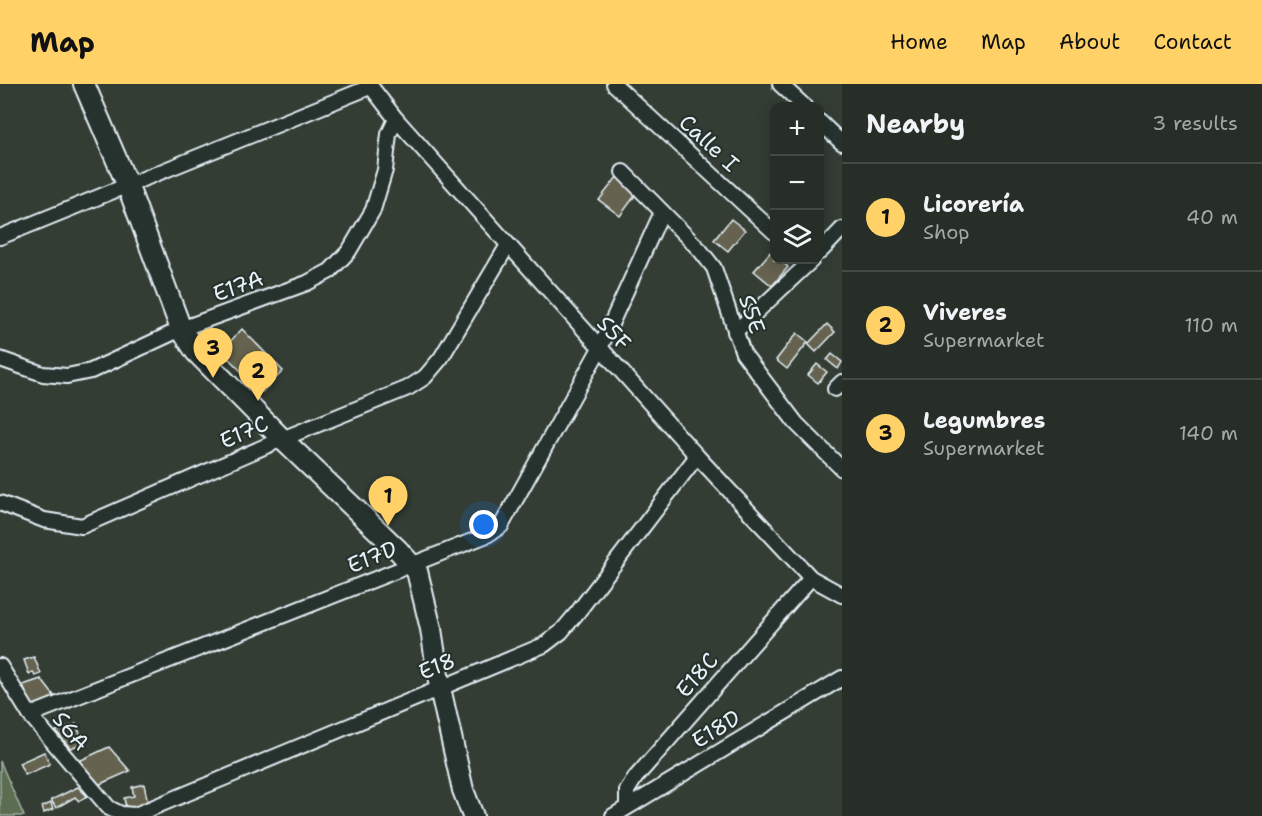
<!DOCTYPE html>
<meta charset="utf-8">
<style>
:root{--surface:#262e27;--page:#2e362f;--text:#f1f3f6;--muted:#a4a8a7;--line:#424a44;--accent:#ffd166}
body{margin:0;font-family:"Shantell Sans",sans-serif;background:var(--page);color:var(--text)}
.controls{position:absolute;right:18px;top:18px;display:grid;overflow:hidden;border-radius:12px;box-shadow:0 3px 15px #0003}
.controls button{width:54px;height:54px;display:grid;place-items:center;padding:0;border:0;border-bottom:2px solid var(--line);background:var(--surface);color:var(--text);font:30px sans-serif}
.you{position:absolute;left:484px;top:441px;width:21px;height:21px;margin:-15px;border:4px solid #fff;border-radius:50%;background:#1a73e8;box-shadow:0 0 0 9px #1a73e833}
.badge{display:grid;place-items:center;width:39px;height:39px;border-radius:50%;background:var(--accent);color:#111;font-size:20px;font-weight:700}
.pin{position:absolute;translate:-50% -50px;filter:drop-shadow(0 2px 3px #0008)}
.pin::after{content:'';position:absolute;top:32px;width:21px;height:18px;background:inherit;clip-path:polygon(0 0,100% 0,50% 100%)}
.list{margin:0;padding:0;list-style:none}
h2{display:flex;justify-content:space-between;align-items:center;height:78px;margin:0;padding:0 24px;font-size:26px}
h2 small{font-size:20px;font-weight:400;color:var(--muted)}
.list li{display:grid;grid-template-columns:39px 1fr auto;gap:18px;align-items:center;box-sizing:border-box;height:108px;padding:0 24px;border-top:2px solid var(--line)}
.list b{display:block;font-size:22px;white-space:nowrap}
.list p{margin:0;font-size:20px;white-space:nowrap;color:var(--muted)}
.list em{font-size:20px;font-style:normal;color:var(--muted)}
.icon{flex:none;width:33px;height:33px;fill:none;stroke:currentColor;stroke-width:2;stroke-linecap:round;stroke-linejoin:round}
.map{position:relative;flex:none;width:842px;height:732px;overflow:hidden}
header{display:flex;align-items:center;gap:36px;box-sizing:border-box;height:84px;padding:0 30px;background:var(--accent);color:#111}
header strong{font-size:28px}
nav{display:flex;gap:33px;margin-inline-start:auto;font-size:21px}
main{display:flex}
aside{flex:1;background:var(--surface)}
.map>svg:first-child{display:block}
</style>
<header>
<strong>Map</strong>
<nav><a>Home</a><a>Map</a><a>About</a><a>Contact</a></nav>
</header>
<main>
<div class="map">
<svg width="842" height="732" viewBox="0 0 842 732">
<rect width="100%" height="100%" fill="#333d34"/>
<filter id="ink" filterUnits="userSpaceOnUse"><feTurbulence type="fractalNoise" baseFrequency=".0167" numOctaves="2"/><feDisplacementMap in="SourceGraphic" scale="12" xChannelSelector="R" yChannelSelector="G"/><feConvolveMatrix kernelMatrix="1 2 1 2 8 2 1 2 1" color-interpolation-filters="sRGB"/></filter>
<g filter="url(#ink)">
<!-- green -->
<path fill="#5c6e51" stroke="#a2b0a4" stroke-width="1.5" d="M0,677L24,732H0Z"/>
<!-- building -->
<g fill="#656450" stroke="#e8f1f8" stroke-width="1.5">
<path d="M617,93L637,109L620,132L599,116Z"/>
<path d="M731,135L745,146L728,167L714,156Z"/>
<path d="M773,165L774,176H780L788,183L772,202L754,187Z"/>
<path d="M827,240L835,248L816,268L808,260Z"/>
<path d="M242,245L283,287L262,308L221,267Z"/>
<path d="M797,249L808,258L787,285L776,276Z"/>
<path d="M832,270L842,278L838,285L827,276Z"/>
<path d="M817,280L827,288L818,299L808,291Z"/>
<path d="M34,573L41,590L35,592L33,588L29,590L24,576Z"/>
<path d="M41,595L55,613L32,622L28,617L23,601Z"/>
<path d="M76,640L84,659L70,664L56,647Z"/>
<path d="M109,663L130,687L98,701L79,677Z"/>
<path d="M44,668L50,680L25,691L19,679Z"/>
<path d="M144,700L148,720L126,725L124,714L134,712L132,703Z"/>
<path d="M78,703L87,712L79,717L75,713L56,724L51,716Z"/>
<path d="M51,719L53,725L44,729L42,723Z"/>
</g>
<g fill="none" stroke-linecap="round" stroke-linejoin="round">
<!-- street casing -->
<g stroke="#e8f1f8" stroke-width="18">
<g id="street">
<path d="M369,0L396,35L697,372L811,494L842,511"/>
<path d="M614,0L774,148"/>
<path d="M780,0L804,22"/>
<path d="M820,38L842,59"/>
<path d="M623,88L700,166L714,184L743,269L796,339L842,385"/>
<path d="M0,153L370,3"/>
<path d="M820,168L842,145"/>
<path d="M735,248L812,176"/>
<path d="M0,275L43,290L67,292L91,287L181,245L307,199L330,187L349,167L373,126L385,86L389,50L396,35"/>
<path d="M835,305L842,298"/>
<path d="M0,419L44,436L82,442L282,355L408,304L425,293L441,274L508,161"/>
<path d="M0,582L30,631L109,724L121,730L135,731L544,561L561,548L577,529L697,372"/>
<path d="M30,631L487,451L501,442L600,264L662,128"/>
<path d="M627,722V707L635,694L811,494"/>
<path d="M613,732L842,594"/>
</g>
</g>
<!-- secondary casing -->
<g stroke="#e8f1f8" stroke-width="24">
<path id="secondary" d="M84,0L127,100L181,245L196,268L282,355L398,466L417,487L431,545L440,604L463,706L473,732"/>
</g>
<!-- street -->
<use href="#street" stroke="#26332d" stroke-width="14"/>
<!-- secondary -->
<use href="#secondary" stroke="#26332d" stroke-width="20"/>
</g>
</g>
<g text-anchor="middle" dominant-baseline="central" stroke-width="4.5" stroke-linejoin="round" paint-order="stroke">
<!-- street labels -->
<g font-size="22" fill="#e8f1f8" stroke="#26332d">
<text transform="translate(709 59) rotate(43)">Calle I</text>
<text transform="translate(238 202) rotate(-20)">E17A</text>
<text transform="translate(752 230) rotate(72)">S5E</text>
<text transform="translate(614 249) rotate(48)">S5F</text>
<text transform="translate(244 348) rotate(-24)">E17C</text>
<text transform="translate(372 473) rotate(-22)">E17D</text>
<text transform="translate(437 582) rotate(-22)">E18</text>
<text transform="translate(697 591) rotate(-49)">E18C</text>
<text transform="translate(716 645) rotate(-31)">E18D</text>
<text transform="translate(71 647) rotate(50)">S6A</text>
</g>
</g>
</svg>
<div class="controls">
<button>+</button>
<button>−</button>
<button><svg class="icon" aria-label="layers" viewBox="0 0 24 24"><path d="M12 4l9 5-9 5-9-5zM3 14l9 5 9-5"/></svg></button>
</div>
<div class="you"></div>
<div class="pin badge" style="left:388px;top:442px">1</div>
<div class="pin badge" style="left:258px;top:317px">2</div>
<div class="pin badge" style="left:213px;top:294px">3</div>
</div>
<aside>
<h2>Nearby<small>3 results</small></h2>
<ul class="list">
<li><span class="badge">1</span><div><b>Licorería</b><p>Shop</p></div><em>40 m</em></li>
<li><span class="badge">2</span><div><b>Viveres</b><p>Supermarket</p></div><em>110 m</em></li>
<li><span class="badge">3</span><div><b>Legumbres</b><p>Supermarket</p></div><em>140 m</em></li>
</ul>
</aside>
</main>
